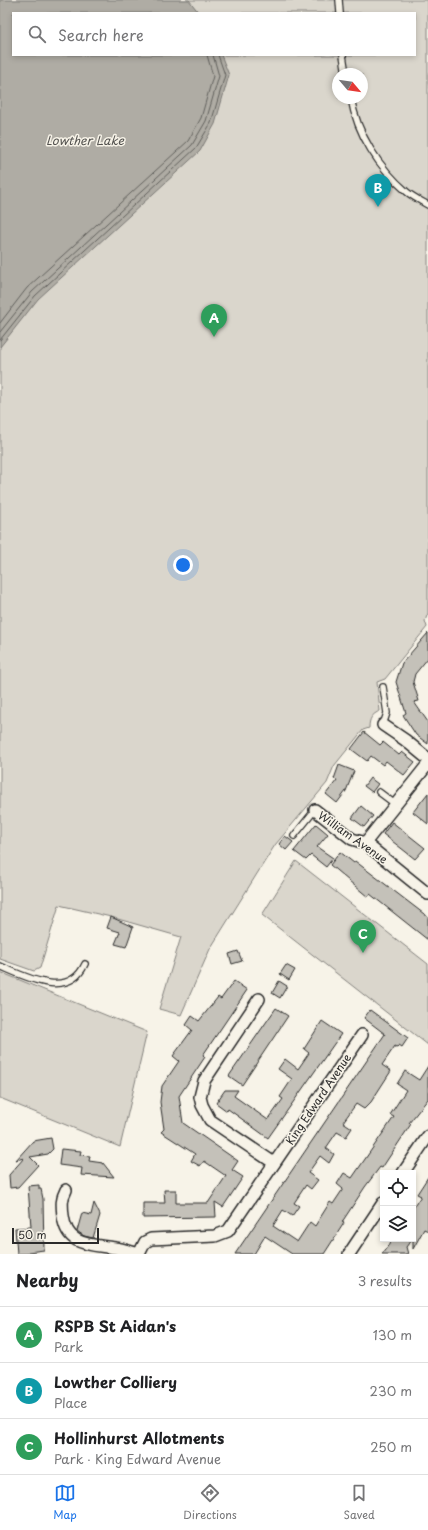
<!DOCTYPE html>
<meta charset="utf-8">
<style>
:root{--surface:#fff;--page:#f6f6f6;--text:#202124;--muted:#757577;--line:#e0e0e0;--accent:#1a73e8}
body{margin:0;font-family:"Playpen Sans",sans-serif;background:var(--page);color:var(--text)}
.controls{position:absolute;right:12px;bottom:12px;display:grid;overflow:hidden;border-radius:0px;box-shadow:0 2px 6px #0003}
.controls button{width:36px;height:36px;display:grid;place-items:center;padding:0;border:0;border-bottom:1px solid var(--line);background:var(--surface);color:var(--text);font:20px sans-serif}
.compass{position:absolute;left:332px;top:68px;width:36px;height:36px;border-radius:50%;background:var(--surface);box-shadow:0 2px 6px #0003;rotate:119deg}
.scale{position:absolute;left:12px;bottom:10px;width:87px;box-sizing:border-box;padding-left:4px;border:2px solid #2b2b2b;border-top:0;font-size:11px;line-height:14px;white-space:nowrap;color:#2b2b2b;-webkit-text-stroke:3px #f7f3e8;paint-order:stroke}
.you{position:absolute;left:183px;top:565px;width:14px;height:14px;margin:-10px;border:3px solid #fff;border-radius:50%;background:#1a73e8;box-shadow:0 0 0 6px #1a73e833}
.badge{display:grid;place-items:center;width:26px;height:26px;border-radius:50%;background:var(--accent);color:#fff;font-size:13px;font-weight:700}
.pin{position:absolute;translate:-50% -33px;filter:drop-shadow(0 1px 2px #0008)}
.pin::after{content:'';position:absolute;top:21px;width:14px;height:12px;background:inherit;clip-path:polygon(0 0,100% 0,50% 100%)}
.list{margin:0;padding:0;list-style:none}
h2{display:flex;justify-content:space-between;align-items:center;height:52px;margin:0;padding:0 16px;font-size:17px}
h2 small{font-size:13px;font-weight:400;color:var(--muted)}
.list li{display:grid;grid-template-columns:26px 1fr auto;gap:12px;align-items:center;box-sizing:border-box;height:56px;padding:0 16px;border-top:1px solid var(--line)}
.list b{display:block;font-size:15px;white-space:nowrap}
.list p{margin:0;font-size:13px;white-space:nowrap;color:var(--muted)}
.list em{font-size:13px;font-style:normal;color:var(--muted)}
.icon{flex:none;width:22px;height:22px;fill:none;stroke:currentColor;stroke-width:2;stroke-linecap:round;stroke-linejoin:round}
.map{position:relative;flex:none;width:428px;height:1254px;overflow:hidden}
.search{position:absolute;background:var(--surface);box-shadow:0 2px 6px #0003;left:12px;right:12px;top:12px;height:44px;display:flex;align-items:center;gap:10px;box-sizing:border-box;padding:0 14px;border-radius:0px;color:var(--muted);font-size:15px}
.sheet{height:220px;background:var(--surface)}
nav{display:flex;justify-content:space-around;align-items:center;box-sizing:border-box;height:56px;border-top:1px solid var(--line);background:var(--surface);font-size:11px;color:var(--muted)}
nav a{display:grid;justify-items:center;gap:2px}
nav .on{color:var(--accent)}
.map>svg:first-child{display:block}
</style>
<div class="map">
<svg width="428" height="1254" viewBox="0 0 428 1254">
<rect width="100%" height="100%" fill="#f7f3e8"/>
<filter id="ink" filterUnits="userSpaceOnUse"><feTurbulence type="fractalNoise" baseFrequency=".025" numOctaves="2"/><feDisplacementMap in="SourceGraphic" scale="8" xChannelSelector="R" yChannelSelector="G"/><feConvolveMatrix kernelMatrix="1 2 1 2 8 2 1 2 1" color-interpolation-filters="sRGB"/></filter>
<g filter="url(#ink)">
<!-- green -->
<g fill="#dad6cc" stroke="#82807c" fill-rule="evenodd">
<path d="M0,0H428V613L425,621L427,627L385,679L377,682L380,711C372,714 369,719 369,728L363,730L334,766L327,783L275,845L210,949L181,1015L159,1009L181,937L111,917L59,905L40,968L34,971L0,959ZM13,13H415V55H13ZM338,74H362V98H338Z"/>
<path d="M296,861L428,964V1045L262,915Z"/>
<path d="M0,972L147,1032L120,1147L0,1098Z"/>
</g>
<!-- water -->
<path fill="#afaca4" stroke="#7a7874" d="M0,0H189L199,13H13V55H221L229,75L215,124L200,151L38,299L0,347Z"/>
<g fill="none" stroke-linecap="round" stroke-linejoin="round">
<!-- shore -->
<g stroke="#605f5b" stroke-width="1">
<path d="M0,323L27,288L188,141L201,118L213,76L207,55"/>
<path d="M0,332L32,292L192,145L206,121L219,76L213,55"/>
<path d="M0,340L35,296L196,148L211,123L225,75L218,55"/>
</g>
</g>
<!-- building -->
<g fill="#c4c1b9" stroke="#2b2b2b">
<path d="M428,633V658L415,674L413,682L419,701L414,702L428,722V744L416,735L403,715L406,713L396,682L402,663Z"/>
<path d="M364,732L380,745L383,742L399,755L402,752L415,762L404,775L386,761L383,765L371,756L367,761L351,749Z"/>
<path d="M339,765L354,771L346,791L337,803L326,794L337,780L334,779Z"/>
<path d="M370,778L378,784L372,792L364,786Z"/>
<path d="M428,793V824L413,812Z"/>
<path d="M361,806L373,816L364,827L352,818Z"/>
<path d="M392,822L425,848L415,859L383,834Z"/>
<path d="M316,824L328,834L317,847L333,858L326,867L311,855L306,860L294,851Z"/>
<path d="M285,836L293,842L286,850L279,844Z"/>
<path d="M340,852L354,863L355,861L428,917V940L370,894L368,897L330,865Z"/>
<path d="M111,917L133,927L126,947L115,944L120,932L107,928Z"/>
<path d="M238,951L242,961L232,964L229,954Z"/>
<path d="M286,965L295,970L289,980L280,974Z"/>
<path d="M234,981L247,990L203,1055L205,1057L179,1096L183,1123L238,1161L232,1170L243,1177L223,1207L215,1202L216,1217L143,1218V1203H165L164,1190H176V1203H208L226,1176L204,1161L200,1166L191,1161L195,1154L161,1132L164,1129L160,1102L162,1086L179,1061L173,1056L192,1030L186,1025L192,1016L199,1021L218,997L221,999Z"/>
<path d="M279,981L287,986L280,998L272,993Z"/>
<path d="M276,1008L288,1016L242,1085L229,1076Z"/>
<path d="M370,1010L408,1038L402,1047L399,1045L397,1047L395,1046L382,1065L391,1071L371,1102L364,1109L356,1104L343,1122L352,1128L346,1137L337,1132L326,1148L334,1154L329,1163L320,1156L308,1173L318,1180L311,1189L306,1185L294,1203L299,1206L292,1216L283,1210L273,1226L297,1242L310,1222L315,1226L330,1202L333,1204L343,1189L337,1184L344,1173L352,1178L394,1117L390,1115L406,1090L397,1084L405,1071L419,1080L428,1066V1099L409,1123L411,1124L382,1168L380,1167L365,1187L342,1222L344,1223L324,1254H292L265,1236L254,1254H235L385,1034L364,1018Z"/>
<path d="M322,1021L341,1034L268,1138L228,1109L227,1111L216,1103L225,1090H238L234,1096L268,1120L283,1099L280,1097L292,1079L278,1069L285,1059L298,1069L309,1053L304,1049Z"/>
<path d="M51,1138L53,1149L48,1154L30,1157L38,1165L18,1187L10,1188L9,1175L24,1158L16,1160L33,1141Z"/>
<path d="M61,1149L81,1151L80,1155L90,1156L89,1161L103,1163L114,1177L81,1175L82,1168L59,1165Z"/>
<path d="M428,1177V1231L424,1229L413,1249V1208L421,1196L417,1194Z"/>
<path d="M39,1185V1189H41L43,1199L44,1250L28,1252V1254H17L15,1228L31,1227L28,1186Z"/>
<path d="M94,1203L100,1215L93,1238L84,1236L77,1231L82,1213L91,1215Z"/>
<path d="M393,1239H412L406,1247L408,1254H382Z"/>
</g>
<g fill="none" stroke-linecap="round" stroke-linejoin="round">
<!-- lane casing -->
<g stroke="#2b2b2b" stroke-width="8">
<g id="lane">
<path d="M339,0L340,13"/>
<path d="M343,55L346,74"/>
<path d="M351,98C357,134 379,168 407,192C413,197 421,201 428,205"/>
<path d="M383,725L387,713L383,687"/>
<path d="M379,792L395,804"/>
<path d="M294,836L315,810"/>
<path d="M0,966C26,977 69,1000 85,964"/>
</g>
</g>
<!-- street casing -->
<g stroke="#2b2b2b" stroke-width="14">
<g id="street">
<path d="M383,725L405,740L428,759"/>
<path d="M315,810L352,839L365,843L428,894"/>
<path d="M365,843L428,764"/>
<path d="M259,999L204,1081L200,1097L202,1105L210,1120L274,1163"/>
<path d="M403,1173L428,1136"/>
<path d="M66,1190C61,1199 62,1206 63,1216C67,1247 90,1244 115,1248C123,1249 131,1252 139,1254"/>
<path d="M139,1254L145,1242L151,1239L215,1236L228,1231L362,1035"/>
<path d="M349,1254L383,1203"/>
</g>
</g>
<!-- lane -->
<use href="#lane" stroke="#f7f3e8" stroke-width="5.5"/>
<!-- street -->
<use href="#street" stroke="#f7f3e8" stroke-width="11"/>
</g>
</g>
<g text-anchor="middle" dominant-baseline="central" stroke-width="3" stroke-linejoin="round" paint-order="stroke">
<!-- street labels -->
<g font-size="11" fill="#2b2b2b" stroke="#f7f3e8">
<text transform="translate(353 837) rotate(35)">William Avenue</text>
<text transform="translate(318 1099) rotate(-56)">King Edward Avenue</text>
</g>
<!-- water labels -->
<g font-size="12" font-style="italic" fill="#53524f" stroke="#f7f3e8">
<text x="85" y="140">Lowther Lake</text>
</g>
</g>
</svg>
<div class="controls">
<button><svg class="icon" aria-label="locate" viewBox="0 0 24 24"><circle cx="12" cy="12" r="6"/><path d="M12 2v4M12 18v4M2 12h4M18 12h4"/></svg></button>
<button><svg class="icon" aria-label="layers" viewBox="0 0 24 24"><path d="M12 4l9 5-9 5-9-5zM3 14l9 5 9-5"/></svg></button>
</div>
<svg class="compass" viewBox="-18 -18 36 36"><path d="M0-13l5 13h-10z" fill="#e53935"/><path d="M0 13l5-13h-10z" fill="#757577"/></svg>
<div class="scale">50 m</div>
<div class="you"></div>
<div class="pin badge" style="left:214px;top:337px;background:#2e9e5b">A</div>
<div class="pin badge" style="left:378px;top:207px;background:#0f9aa8">B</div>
<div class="pin badge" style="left:363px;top:953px;background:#2e9e5b">C</div>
<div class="search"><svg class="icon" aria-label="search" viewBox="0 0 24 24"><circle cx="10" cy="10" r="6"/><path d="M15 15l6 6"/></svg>Search here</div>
</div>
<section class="sheet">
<h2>Nearby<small>3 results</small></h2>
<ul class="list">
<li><span class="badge" style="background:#2e9e5b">A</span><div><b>RSPB St Aidan's</b><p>Park</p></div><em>130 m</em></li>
<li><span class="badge" style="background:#0f9aa8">B</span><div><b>Lowther Colliery</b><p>Place</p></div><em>230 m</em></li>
<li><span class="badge" style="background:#2e9e5b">C</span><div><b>Hollinhurst Allotments</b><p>Park · King Edward Avenue</p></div><em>250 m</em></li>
</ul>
</section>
<nav>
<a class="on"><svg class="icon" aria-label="map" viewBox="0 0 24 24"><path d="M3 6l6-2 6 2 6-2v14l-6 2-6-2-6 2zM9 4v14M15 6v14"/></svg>Map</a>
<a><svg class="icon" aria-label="directions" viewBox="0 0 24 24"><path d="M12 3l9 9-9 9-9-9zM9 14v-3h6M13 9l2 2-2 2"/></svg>Directions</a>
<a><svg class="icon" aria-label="saved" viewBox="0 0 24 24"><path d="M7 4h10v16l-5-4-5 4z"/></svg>Saved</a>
</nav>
